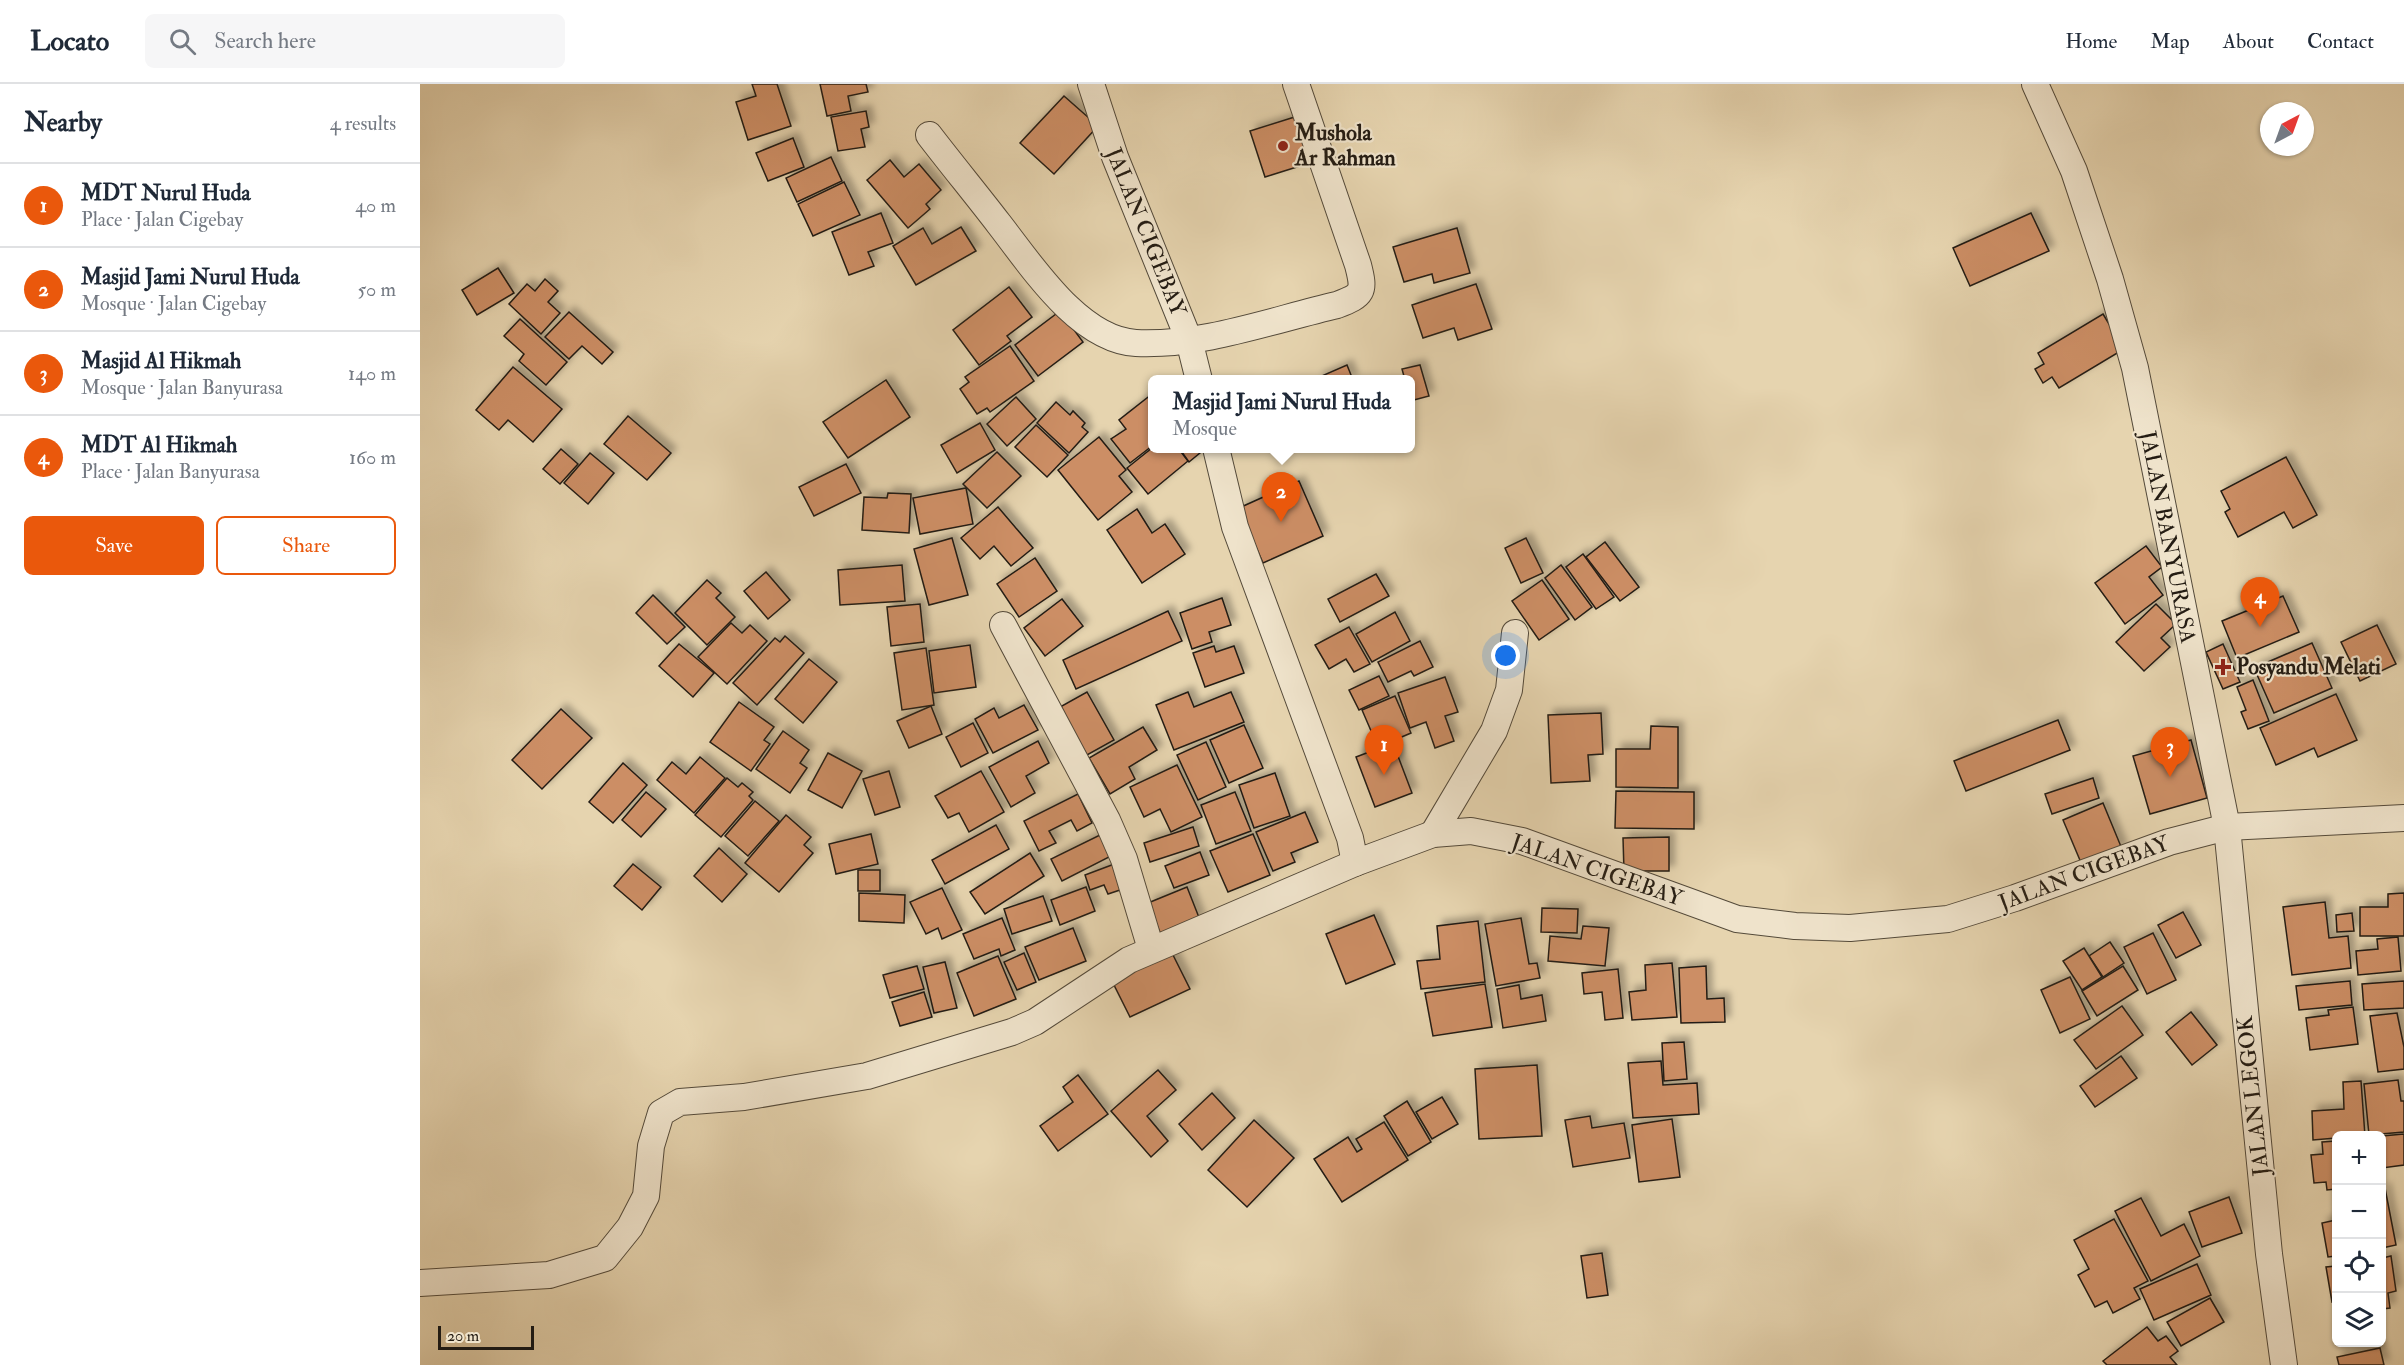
<!DOCTYPE html>
<meta charset="utf-8">
<style>
:root{--surface:#fff;--page:#f6f6f7;--text:#1f2937;--muted:#747a83;--line:#e0e1e3;--accent:#ea580c}
body{margin:0;font-family:"IM FELL Double Pica",serif;background:var(--page);color:var(--text)}
.controls{position:absolute;right:18px;bottom:18px;display:grid;overflow:hidden;border-radius:9px;box-shadow:0 2px 4px #0004}
.controls button{width:54px;height:54px;display:grid;place-items:center;padding:0;border:0;border-bottom:2px solid var(--line);background:var(--surface);color:var(--text);font:30px sans-serif}
.compass{position:absolute;left:1840px;top:18px;width:54px;height:54px;border-radius:50%;background:var(--surface);box-shadow:0 2px 4px #0004;rotate:41deg}
.scale{position:absolute;left:18px;bottom:15px;width:96px;box-sizing:border-box;padding-left:6px;border:3px solid #241c13;border-top:0;font-size:16px;line-height:21px;white-space:nowrap;color:#241c13;-webkit-text-stroke:4px #efe3cb;paint-order:stroke}
.you{position:absolute;left:1086px;top:572px;width:21px;height:21px;margin:-15px;border:4px solid #fff;border-radius:50%;background:#1a73e8;box-shadow:0 0 0 9px #1a73e833}
.badge{display:grid;place-items:center;width:39px;height:39px;border-radius:50%;background:var(--accent);color:#fff;font-size:20px;font-weight:700}
.pin{position:absolute;translate:-50% -50px;filter:drop-shadow(0 2px 3px #0008)}
.pin::after{content:'';position:absolute;top:32px;width:21px;height:18px;background:inherit;clip-path:polygon(0 0,100% 0,50% 100%)}
.popup{position:absolute;left:728px;top:291px;width:267px;height:78px;box-sizing:border-box;display:grid;place-content:center;border-radius:9px;background:var(--surface);filter:drop-shadow(0 2px 4px #0005);font-size:20px;white-space:nowrap;color:var(--muted)}
.popup b{font-size:22px;color:var(--text)}
.popup::after{content:'';position:absolute;left:50%;top:100%;margin-left:-12px;border:12px solid transparent;border-top-color:var(--surface)}
.list{margin:0;padding:0;list-style:none}
h2{display:flex;justify-content:space-between;align-items:center;height:78px;margin:0;padding:0 24px;font-size:26px}
h2 small{font-size:20px;font-weight:400;color:var(--muted)}
.list li{display:grid;grid-template-columns:39px 1fr auto;gap:18px;align-items:center;box-sizing:border-box;height:84px;padding:0 24px;border-top:2px solid var(--line)}
.list b{display:block;font-size:22px;white-space:nowrap}
.list p{margin:0;font-size:20px;white-space:nowrap;color:var(--muted)}
.list em{font-size:20px;font-style:normal;color:var(--muted)}
.actions{display:flex;gap:12px;padding:18px 24px}
.actions a{flex:1;padding:14px 0;border:2px solid var(--accent);border-radius:9px;text-align:center;font-size:21px;color:var(--accent)}
.actions .main{background:var(--accent);color:#fff}
.icon{flex:none;width:33px;height:33px;fill:none;stroke:currentColor;stroke-width:2;stroke-linecap:round;stroke-linejoin:round}
.map{position:relative;flex:none;width:1984px;height:1281px;overflow:hidden}
header{display:flex;align-items:center;gap:36px;box-sizing:border-box;height:84px;padding:0 30px;background:var(--surface);border-bottom:2px solid var(--line)}
header strong{font-size:28px}
nav{display:flex;gap:33px;margin-inline-start:auto;font-size:21px}
.search{width:420px;height:54px;background:var(--page);display:flex;align-items:center;gap:15px;box-sizing:border-box;padding:0 21px;border-radius:9px;color:var(--muted);font-size:22px}
main{display:flex}
aside{flex:1;background:var(--surface)}
.map>svg:first-child{display:block}
</style>
<header>
<strong>Locato</strong>
<div class="search"><svg class="icon" aria-label="search" viewBox="0 0 24 24"><circle cx="10" cy="10" r="6"/><path d="M15 15l6 6"/></svg>Search here</div>
<nav><a>Home</a><a>Map</a><a>About</a><a>Contact</a></nav>
</header>
<main>
<aside>
<h2>Nearby<small>4 results</small></h2>
<ul class="list">
<li><span class="badge">1</span><div><b>MDT Nurul Huda</b><p>Place · Jalan Cigebay</p></div><em>40 m</em></li>
<li><span class="badge">2</span><div><b>Masjid Jami Nurul Huda</b><p>Mosque · Jalan Cigebay</p></div><em>50 m</em></li>
<li><span class="badge">3</span><div><b>Masjid Al Hikmah</b><p>Mosque · Jalan Banyurasa</p></div><em>140 m</em></li>
<li><span class="badge">4</span><div><b>MDT Al Hikmah</b><p>Place · Jalan Banyurasa</p></div><em>160 m</em></li>
</ul>
<div class="actions"><a class="main">Save</a><a>Share</a></div>
</aside>
<div class="map">
<svg width="1984" height="1281" viewBox="0 0 1984 1281">
<defs>
<filter id="shadow"><feDropShadow dx="5.5" dy="-5.5" stdDeviation="3" flood-color="#0004"/></filter>
</defs>
<rect width="100%" height="100%" fill="#e6d4af"/>
<filter id="stains"><feTurbulence type="fractalNoise" baseFrequency=".00333" numOctaves="4"/><feColorMatrix values="0 0 0 0 .2 0 0 0 0 .09 0 0 0 0 .02 0 0 0 .5 -.17"/></filter>
<radialGradient id="worn" r=".72"><stop offset=".6" stop-color="#630" stop-opacity="0"/><stop offset="1" stop-color="#630" stop-opacity=".3"/></radialGradient>
<!-- building -->
<g fill="#cc8e65" stroke="#241c13" stroke-width="1.5" filter="url(#shadow)">
<path d="M332,0H357L371,42L328,56L316,18L336,12Z"/>
<path d="M400,0H446L448,8L428,12L431,27L407,32Z"/>
<path d="M644,12L678,42L634,90L600,59Z"/>
<path d="M446,27L449,43L441,45L445,63L418,67L411,33Z"/>
<path d="M881,31L896,77L845,93L830,47Z"/>
<path d="M373,54L384,83L348,97L336,69Z"/>
<path d="M411,73L422,97L377,118L366,94Z"/>
<path d="M470,76L484,93L499,80L521,106L506,120L510,125L488,144L447,96Z"/>
<path d="M424,98L440,131L393,152L378,120Z"/>
<path d="M461,129L473,159L448,168L454,182L429,191L412,148Z"/>
<path d="M1611,129L1629,167L1550,202L1533,164Z"/>
<path d="M541,143L556,167L496,201L473,162L503,144L512,160Z"/>
<path d="M1037,144L1050,189L1014,199L1012,190L984,198L973,163Z"/>
<path d="M78,184L94,209L57,231L42,206Z"/>
<path d="M125,195L138,207L128,218L140,229L121,250L89,220L107,200L115,207Z"/>
<path d="M1056,200L1072,245L1038,256L1034,244L1003,254L992,221Z"/>
<path d="M589,203L612,233L587,252L591,257L559,281L533,246Z"/>
<path d="M640,227L663,258L618,292L595,261Z"/>
<path d="M149,228L193,268L182,280L162,262L149,275L125,253Z"/>
<path d="M1683,230L1704,265L1639,304L1632,293L1623,299L1615,285L1624,280L1618,269Z"/>
<path d="M100,235L147,278L126,301L99,277L104,270L84,252Z"/>
<path d="M590,262L614,297L570,328L567,324L557,330L540,305L549,298L545,293Z"/>
<path d="M927,281L933,296H898L897,294Z"/>
<path d="M1000,281L1009,312L990,317V296H985L982,285Z"/>
<path d="M93,283L142,325L113,358L88,336L79,346L56,326Z"/>
<path d="M466,296L490,333L428,374L403,338Z"/>
<path d="M732,310V362L710,379L691,355L706,345L699,336Z"/>
<path d="M596,313L616,335L587,362L567,340Z"/>
<path d="M636,318L650,331L653,327L665,339L662,343L668,348L649,369L617,339Z"/>
<path d="M208,332L251,369L227,396L184,360Z"/>
<path d="M560,339L575,366L537,389L521,361Z"/>
<path d="M616,341L648,371L627,393L595,363Z"/>
<path d="M679,353L706,386L699,392L712,408L678,436L638,386Z"/>
<path d="M732,364H758L768,377L728,410L707,384Z"/>
<path d="M759,364H786L769,378Z"/>
<path d="M141,365L158,380L140,400L123,385Z"/>
<path d="M577,368L601,392L567,424L543,400Z"/>
<path d="M170,369L194,389L168,420L144,399Z"/>
<path d="M1866,373L1897,431L1873,444L1864,428L1818,453L1805,428L1810,425L1801,407Z"/>
<path d="M426,380L441,409L394,432L379,403Z"/>
<path d="M879,397L903,452L843,479L819,424Z"/>
<path d="M546,404L553,440L500,450L493,414Z"/>
<path d="M468,409L491,410L489,449L442,446L444,413L467,414Z"/>
<path d="M578,423L613,464L591,482L574,462L560,475L541,454Z"/>
<path d="M717,425L732,449L745,440L765,470L722,499L687,446Z"/>
<path d="M532,454L548,511L509,521L494,465Z"/>
<path d="M1106,454L1123,489L1101,499L1085,464Z"/>
<path d="M1185,458L1219,503L1200,517L1166,473Z"/>
<path d="M1726,462L1742,483L1729,493L1743,511L1705,540L1675,499Z"/>
<path d="M1163,470L1194,513L1176,525L1146,483Z"/>
<path d="M615,474L637,507L599,533L577,500Z"/>
<path d="M482,481L485,517L420,521L418,486Z"/>
<path d="M1141,481L1172,523L1155,536L1125,494Z"/>
<path d="M346,488L370,516L348,535L324,507Z"/>
<path d="M956,490L969,512L920,538L908,515Z"/>
<path d="M287,496L301,509L296,514L315,533L287,561L255,529Z"/>
<path d="M1122,496L1149,535L1119,556L1092,517Z"/>
<path d="M233,511L265,543L247,560L216,529Z"/>
<path d="M1863,512L1879,548L1817,574L1802,537Z"/>
<path d="M802,514L811,541L789,548L792,558L772,565L760,529Z"/>
<path d="M642,515L663,542L625,572L604,544Z"/>
<path d="M500,520L504,558L471,562L467,523Z"/>
<path d="M1736,520L1756,540L1741,554L1750,563L1724,587L1696,558Z"/>
<path d="M748,527L762,557L656,605L643,576Z"/>
<path d="M975,528L990,557L952,578L936,550Z"/>
<path d="M311,539L322,549L330,541L347,557L307,600L278,573Z"/>
<path d="M1957,541L1976,580L1940,597L1921,558Z"/>
<path d="M929,543L950,580L934,588L926,575L909,585L895,561Z"/>
<path d="M365,552L384,569L337,621L313,599L355,554L360,558Z"/>
<path d="M1000,557L1013,583L994,592L991,587L968,598L958,578Z"/>
<path d="M1892,559L1912,604L1854,629L1834,584Z"/>
<path d="M259,560L294,589L273,613L239,582Z"/>
<path d="M1803,560L1820,598L1803,605L1786,568Z"/>
<path d="M550,561L556,603L514,609L509,567Z"/>
<path d="M794,562L796,568L814,562L824,589L785,603L773,569Z"/>
<path d="M506,564L514,621L482,626L474,569Z"/>
<path d="M389,575L417,598L383,639L355,615Z"/>
<path d="M959,592L969,612L939,626L929,606Z"/>
<path d="M1025,593L1038,628L1025,632L1034,657L1015,664L1006,638L990,644L978,609Z"/>
<path d="M1833,596L1849,637L1828,645L1821,628L1826,626L1817,603Z"/>
<path d="M667,608L694,656L667,671L640,623Z"/>
<path d="M768,608L774,623L811,608L824,638L754,666L736,621Z"/>
<path d="M1916,610L1937,656L1898,673L1894,664L1856,681L1840,644Z"/>
<path d="M975,612L991,649L958,663L942,626Z"/>
<path d="M319,618L354,643L344,656L350,660L331,687L290,658Z"/>
<path d="M604,621L618,646L573,669L555,635L574,624L579,634Z"/>
<path d="M511,622L522,650L489,664L477,637Z"/>
<path d="M141,625L172,654L122,705L92,676Z"/>
<path d="M1181,629L1183,670L1168,671L1170,697L1131,699L1128,631Z"/>
<path d="M1638,636L1650,666L1546,707L1534,677Z"/>
<path d="M553,639L568,669L541,683L526,653Z"/>
<path d="M824,641L843,684L809,699L790,656Z"/>
<path d="M1231,642L1258,643V704L1196,703V665H1230Z"/>
<path d="M723,643L737,666L709,683L715,695L690,710L669,674Z"/>
<path d="M363,647L389,666L380,679L387,684L370,709L336,685Z"/>
<path d="M1771,656L1787,714L1730,730L1713,672Z"/>
<path d="M618,657L629,679L606,692L615,709L591,723L569,683Z"/>
<path d="M786,658L806,703L778,716L757,671Z"/>
<path d="M973,659L992,709L955,723L936,673Z"/>
<path d="M408,669L442,687L422,724L388,706Z"/>
<path d="M280,673L305,694L274,729L237,696L252,678L266,690Z"/>
<path d="M203,679L227,701L193,739L169,718Z"/>
<path d="M757,681L782,733L751,748L740,725L724,733L710,703Z"/>
<path d="M469,687L480,723L455,731L443,695Z"/>
<path d="M561,687L584,728L549,748L539,729L528,734L515,712Z"/>
<path d="M855,689L870,732L834,744L819,701Z"/>
<path d="M307,694L318,703L322,699L333,708L329,712L333,716L301,753L275,731Z"/>
<path d="M1673,694L1679,714L1632,730L1625,710Z"/>
<path d="M1196,707L1274,708V745L1195,744Z"/>
<path d="M226,708L246,725L221,753L202,736Z"/>
<path d="M815,708L831,747L796,760L781,721Z"/>
<path d="M658,710L672,739L657,747L651,736L629,747L636,759L619,767L604,737Z"/>
<path d="M335,717L359,737L328,772L305,752Z"/>
<path d="M1683,719L1702,765L1662,781L1643,736Z"/>
<path d="M885,728L898,758L871,769L875,778L853,787L836,748Z"/>
<path d="M366,731L391,753L384,761L393,769L359,808L325,779Z"/>
<path d="M576,741L589,765L525,800L512,776Z"/>
<path d="M773,743L779,762L730,778L724,759Z"/>
<path d="M451,750L458,780L416,790L409,760Z"/>
<path d="M682,750L693,771L642,797L631,775Z"/>
<path d="M833,750L850,791L808,808L790,767Z"/>
<path d="M1249,753V787H1204L1203,754Z"/>
<path d="M299,764L327,790L302,818L274,792Z"/>
<path d="M780,768L789,791L754,804L745,782Z"/>
<path d="M610,769L624,792L565,830L550,808Z"/>
<path d="M697,779L706,804L688,810L684,801L670,806L665,791Z"/>
<path d="M213,780L241,803L222,826L194,802Z"/>
<rect x="438" y="786" width="22" height="21"/>
<path d="M666,803L675,827L640,841L631,816Z"/>
<path d="M767,803L780,836L741,851L728,819Z"/>
<path d="M522,804L542,846L522,855L518,844L506,850L490,818Z"/>
<path d="M439,809L485,811L484,839L439,837Z"/>
<path d="M1984,809V852H1940V823H1968V810Z"/>
<path d="M623,812L632,837L592,850L584,825Z"/>
<path d="M1905,818L1909,854L1928,852L1931,884L1872,891L1863,823Z"/>
<path d="M1122,824L1158,825L1157,849L1121,848Z"/>
<path d="M1763,828L1781,861L1756,874L1738,841Z"/>
<path d="M1932,829L1934,847L1917,848L1916,831Z"/>
<path d="M954,831L975,880L926,900L906,850Z"/>
<path d="M582,834L595,866L581,872L579,865L554,875L543,850Z"/>
<path d="M1101,834L1109,880L1117,879L1120,894L1076,902L1065,840Z"/>
<path d="M1058,837L1065,898L1001,905L997,877L1020,875L1017,842Z"/>
<path d="M1163,842L1189,844L1185,882L1128,877L1130,852L1161,855Z"/>
<path d="M653,844L666,877L619,896L605,863Z"/>
<path d="M1733,849L1756,896L1727,910L1704,863Z"/>
<path d="M1978,853L1981,887L1938,891L1936,867L1958,865L1957,855Z"/>
<path d="M1690,858L1704,879L1683,893L1669,872Z"/>
<path d="M1664,864L1682,893L1662,906L1643,877Z"/>
<path d="M750,865L770,905L710,933L690,893Z"/>
<path d="M604,869L616,898L597,906L584,878Z"/>
<path d="M578,872L596,915L554,932L537,889Z"/>
<path d="M525,878L537,924L514,929L503,883Z"/>
<path d="M1252,879L1257,933L1212,936L1209,908L1226,906L1225,881Z"/>
<path d="M497,882L504,905L470,914L463,891Z"/>
<path d="M1286,882L1287,915L1304,914L1305,938L1261,939L1259,884Z"/>
<path d="M1703,882L1718,906L1677,932L1662,907Z"/>
<path d="M1198,885L1203,934L1185,936L1182,908L1164,910L1162,889Z"/>
<path d="M1650,893L1670,935L1640,949L1621,906Z"/>
<path d="M1930,897L1932,921L1879,926L1876,902Z"/>
<path d="M1984,897V924L1944,926L1942,900Z"/>
<path d="M1065,900L1072,943L1013,952L1005,909Z"/>
<path d="M1099,901L1101,915L1122,911L1126,937L1083,944L1077,905Z"/>
<path d="M504,908L512,933L480,942L472,918Z"/>
<path d="M1702,922L1723,951L1676,985L1654,956Z"/>
<path d="M1933,923L1938,960L1890,966L1886,934L1909,931L1908,926Z"/>
<path d="M1771,928L1797,961L1772,981L1746,948Z"/>
<path d="M1977,929L1984,963V985L1958,988L1950,932Z"/>
<path d="M1264,958L1267,995L1244,997L1242,959Z"/>
<path d="M1701,972L1717,994L1675,1023L1660,1002Z"/>
<path d="M1241,977L1243,1001L1277,999L1279,1030L1213,1034L1208,979Z"/>
<path d="M1117,981L1122,1052L1059,1055L1055,985Z"/>
<path d="M738,986L756,1006L727,1032L748,1057L731,1073L691,1027Z"/>
<path d="M658,991L688,1030L638,1067L620,1042L653,1018L643,1003Z"/>
<path d="M1978,996L1981,1017H1984V1048L1949,1051L1944,1000Z"/>
<path d="M1941,997L1945,1052H1916V1054L1893,1056L1892,1027L1924,1025L1923,998Z"/>
<path d="M792,1009L815,1034L782,1066L759,1040Z"/>
<path d="M1022,1013L1038,1040L1012,1055L996,1028Z"/>
<path d="M987,1017L1011,1058L988,1072L964,1032Z"/>
<path d="M1170,1032L1172,1044L1204,1039L1210,1074L1153,1083L1145,1036Z"/>
<path d="M1252,1035L1260,1093L1219,1098L1212,1041Z"/>
<path d="M834,1036L874,1074L827,1123L788,1086Z"/>
<path d="M964,1038L988,1076L922,1118L894,1075L928,1053L937,1068L942,1065L936,1055Z"/>
<path d="M1984,1050V1081L1962,1084V1052Z"/>
<path d="M1916,1057V1105L1907,1106L1906,1098L1894,1099L1891,1071L1903,1070L1902,1058Z"/>
<path d="M1965,1104L1976,1161L1962,1164V1105Z"/>
<path d="M1809,1113L1822,1149L1782,1163L1769,1128Z"/>
<path d="M1721,1114L1741,1152L1764,1140L1780,1172L1731,1197L1695,1127Z"/>
<path d="M1694,1135L1728,1197L1714,1204L1720,1215L1693,1229L1687,1217L1675,1223L1658,1191L1669,1185L1654,1156Z"/>
<path d="M1916,1136V1172L1908,1173L1902,1139Z"/>
<path d="M1182,1169L1188,1211L1167,1214L1161,1172Z"/>
<path d="M1971,1172L1976,1207L1968,1209L1970,1224L1962,1225V1174Z"/>
<path d="M1777,1180L1791,1211L1734,1236L1720,1205Z"/>
<path d="M1916,1182V1217L1912,1218L1906,1183Z"/>
<path d="M1790,1214L1804,1238L1761,1262L1747,1238Z"/>
<path d="M1727,1243L1738,1257L1746,1252L1758,1267L1750,1273L1757,1281H1687L1683,1277Z"/>
<path d="M1960,1264L1964,1281H1919L1917,1273Z"/>
</g>
<g fill="none" stroke-linecap="round" stroke-linejoin="round">
<!-- street casing -->
<g stroke="#544a3a" stroke-width="28">
<g id="street">
<path d="M671,0L695,73L769,256L779,296"/>
<path d="M1615,0L1654,87L1690,195L1715,284L1807,743L1849,1170L1864,1281"/>
<path d="M509,51C532,81 556,110 579,140C611,181 659,256 716,259C783,262 852,236 917,221C943,211 945,208 938,181L876,0"/>
<path d="M796,364L815,443L930,754L935,779L1013,750L1051,747L1102,757L1317,835L1375,842L1430,844L1528,835L1595,814L1749,758L1807,743L1984,734"/>
<path d="M583,541L687,736L704,775L731,865"/>
<path d="M1013,750L1074,647L1089,606L1095,549"/>
<path d="M0,1199L129,1191L185,1174L210,1143L226,1112L231,1062L241,1029L260,1018L324,1013L447,992L592,948L615,938L709,876L935,779"/>
</g>
</g>
<!-- street -->
<use href="#street" stroke="#efe3cb" stroke-width="26"/>
</g>
<!-- markers -->
<g fill="#8f2418" stroke="#efe3cb" stroke-width="2">
<circle cx="863" cy="62" r="6"/>
<path d="M1800 574h6v6h6v6h-6v6h-6v-6h-6v-6h6z"/>
</g>
<g text-anchor="middle" dominant-baseline="central" stroke-width="4.5" stroke-linejoin="round" paint-order="stroke">
<!-- poi labels -->
<g font-size="22" font-weight="bold" fill="#241c13" stroke="#efe3cb" text-anchor="start">
<text x="875" y="49">Mushola<tspan x="875" dy="25">Ar Rahman</tspan></text>
<text x="1816" y="583">Posyandu Melati</text>
</g>
<!-- street labels -->
<g font-size="22" fill="#241c13" stroke="#efe3cb">
<text transform="translate(726 148) rotate(68)">JALAN CIGEBAY</text>
<text transform="translate(1748 453) rotate(79)">JALAN BANYURASA</text>
<text transform="translate(1177 786) rotate(19)">JALAN CIGEBAY</text>
<text transform="translate(1664 789) rotate(-20)">JALAN CIGEBAY</text>
<text transform="translate(1833 1012) rotate(-96)">JALAN LEGOK</text>
</g>
</g>
<rect width="100%" height="100%" filter="url(#stains)"/>
<rect width="100%" height="100%" fill="url(#worn)"/>
</svg>
<div class="controls">
<button>+</button>
<button>−</button>
<button><svg class="icon" aria-label="locate" viewBox="0 0 24 24"><circle cx="12" cy="12" r="6"/><path d="M12 2v4M12 18v4M2 12h4M18 12h4"/></svg></button>
<button><svg class="icon" aria-label="layers" viewBox="0 0 24 24"><path d="M12 4l9 5-9 5-9-5zM3 14l9 5 9-5"/></svg></button>
</div>
<svg class="compass" viewBox="-18 -18 36 36"><path d="M0-13l5 13h-10z" fill="#e53935"/><path d="M0 13l5-13h-10z" fill="#747a83"/></svg>
<div class="scale">20 m</div>
<div class="you"></div>
<div class="pin badge" style="left:964px;top:691px">1</div>
<div class="pin badge" style="left:861px;top:438px">2</div>
<div class="popup"><b>Masjid Jami Nurul Huda</b>Mosque</div>
<div class="pin badge" style="left:1750px;top:693px">3</div>
<div class="pin badge" style="left:1840px;top:543px">4</div>
</div>
</main>
